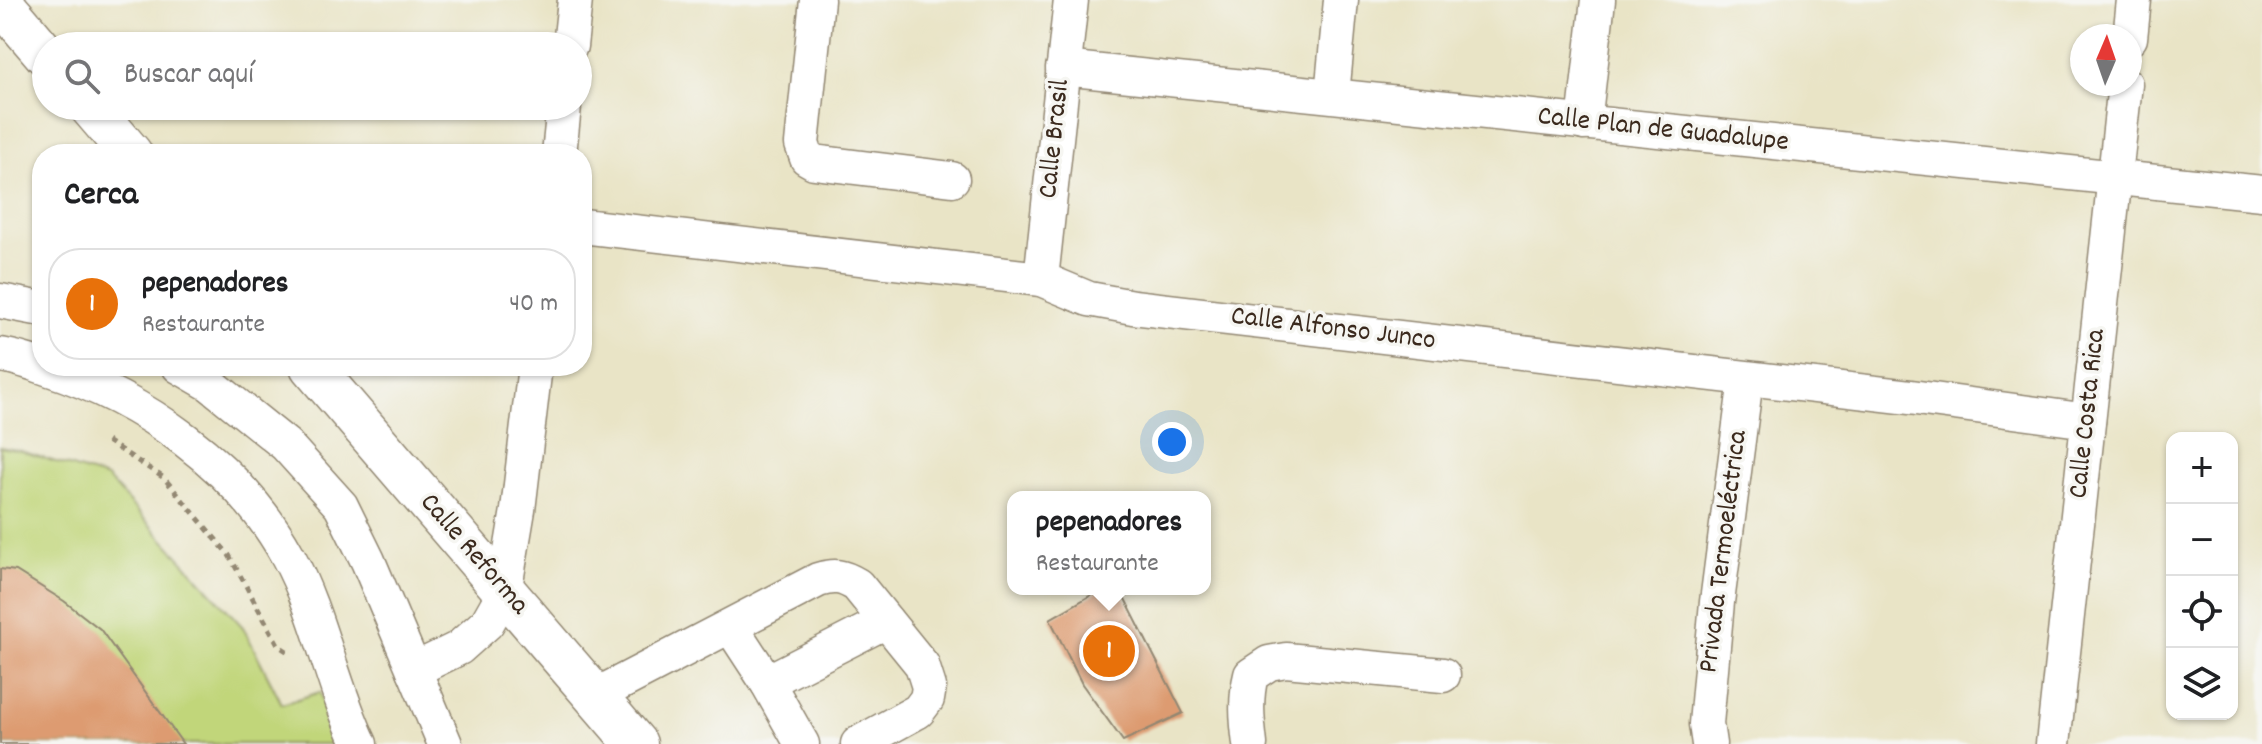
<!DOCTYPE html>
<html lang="es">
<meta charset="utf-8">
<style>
:root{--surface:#fff;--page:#f6f6f6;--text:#202124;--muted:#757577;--line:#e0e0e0;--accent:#7c3aed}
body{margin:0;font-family:Dekko,sans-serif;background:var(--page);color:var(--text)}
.controls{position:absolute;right:24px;bottom:24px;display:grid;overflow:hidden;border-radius:16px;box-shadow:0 2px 6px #0004}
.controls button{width:72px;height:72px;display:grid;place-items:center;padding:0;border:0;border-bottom:2px solid var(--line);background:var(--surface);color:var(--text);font:40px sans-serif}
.compass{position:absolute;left:2070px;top:24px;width:72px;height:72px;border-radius:50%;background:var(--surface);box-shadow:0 2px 6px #0004;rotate:2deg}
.you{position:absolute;left:1172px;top:442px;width:28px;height:28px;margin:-20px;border:6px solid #fff;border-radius:50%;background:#1a73e8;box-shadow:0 0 0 12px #1a73e833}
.badge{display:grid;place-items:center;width:52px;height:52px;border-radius:50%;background:var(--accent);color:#fff;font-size:26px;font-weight:700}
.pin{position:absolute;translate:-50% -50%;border:4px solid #fff;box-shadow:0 2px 8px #0006}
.popup{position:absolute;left:1007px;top:491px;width:204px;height:104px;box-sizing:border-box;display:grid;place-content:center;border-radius:16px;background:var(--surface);filter:drop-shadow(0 2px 6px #0005);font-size:26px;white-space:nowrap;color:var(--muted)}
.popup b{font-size:30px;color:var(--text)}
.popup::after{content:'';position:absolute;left:50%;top:100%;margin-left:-16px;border:16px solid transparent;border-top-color:var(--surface)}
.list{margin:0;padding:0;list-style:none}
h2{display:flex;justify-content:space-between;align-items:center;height:104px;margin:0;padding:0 32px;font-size:34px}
h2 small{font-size:26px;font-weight:400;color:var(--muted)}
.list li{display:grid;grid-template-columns:52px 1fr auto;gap:24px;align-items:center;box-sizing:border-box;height:112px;margin:0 16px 16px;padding:0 16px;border:2px solid var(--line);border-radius:32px}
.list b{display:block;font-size:30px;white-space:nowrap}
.list p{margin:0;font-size:26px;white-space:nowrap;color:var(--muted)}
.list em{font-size:26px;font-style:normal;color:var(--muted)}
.icon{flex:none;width:44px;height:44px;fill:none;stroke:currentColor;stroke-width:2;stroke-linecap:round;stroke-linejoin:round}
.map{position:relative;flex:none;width:2262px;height:744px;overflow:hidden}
.search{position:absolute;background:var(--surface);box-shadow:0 2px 6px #0004;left:32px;top:32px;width:560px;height:88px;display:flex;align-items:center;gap:20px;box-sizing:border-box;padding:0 28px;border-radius:44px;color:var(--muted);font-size:30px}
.panel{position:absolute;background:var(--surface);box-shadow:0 2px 6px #0004;left:32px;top:144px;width:560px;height:232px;border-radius:32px}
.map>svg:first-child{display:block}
</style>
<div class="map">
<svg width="2262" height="744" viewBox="0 0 2262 744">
<rect width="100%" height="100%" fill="#f6f6f2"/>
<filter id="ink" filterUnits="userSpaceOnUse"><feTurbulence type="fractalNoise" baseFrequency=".0125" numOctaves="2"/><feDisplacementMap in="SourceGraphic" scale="16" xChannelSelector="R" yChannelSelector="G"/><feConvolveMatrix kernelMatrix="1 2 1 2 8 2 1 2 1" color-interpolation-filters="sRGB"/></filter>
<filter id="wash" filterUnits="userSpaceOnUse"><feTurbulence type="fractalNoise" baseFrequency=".006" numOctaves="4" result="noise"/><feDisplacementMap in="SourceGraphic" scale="32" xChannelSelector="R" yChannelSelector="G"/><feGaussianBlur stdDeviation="1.8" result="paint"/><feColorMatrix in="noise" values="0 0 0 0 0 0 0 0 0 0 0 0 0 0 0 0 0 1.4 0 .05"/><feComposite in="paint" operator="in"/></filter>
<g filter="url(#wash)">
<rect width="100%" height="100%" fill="#e9e4c6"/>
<!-- green -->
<path fill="#c1d67a" stroke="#7e804c" stroke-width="2" d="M0,447L21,451L107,478L243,627L282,704L320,692L336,744H0Z"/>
<g id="blocks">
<!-- building -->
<g fill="#dd9b71">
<path d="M0,569L16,571L64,601L100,629L183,744H0Z"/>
<path d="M1102,589H1120L1183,713L1123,741L1082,684L1050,619Z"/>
</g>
</g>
</g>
<g filter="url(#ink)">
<use href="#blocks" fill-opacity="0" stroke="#928772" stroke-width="2"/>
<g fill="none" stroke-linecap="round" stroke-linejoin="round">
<!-- minor casing -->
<g stroke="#928772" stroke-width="37">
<g id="minor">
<path d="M817,0L802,144L807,158L814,162L952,179"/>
<path d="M2130,38L2134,0"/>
<path d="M570,46L575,0"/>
<path d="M1063,68L2262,193"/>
<path d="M1332,95L1341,0"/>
<path d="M1584,123L1598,0"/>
<path d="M559,154L564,106"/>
<path d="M582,226L1041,279L1089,299L1133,307L1910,397L2088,421"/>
<path d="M1041,279L1071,0"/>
<path d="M0,301L42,309"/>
<path d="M0,355C16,357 32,363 47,368C143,399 239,466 288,556C320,615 331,683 360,744"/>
<path d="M179,366L210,384L286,445L341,506L368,561L414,670L459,648L487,623L504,593L518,510L535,366"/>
<path d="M731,627L767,682L802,744"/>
<path d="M414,670L445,744"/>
<path d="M767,682L886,621"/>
<path d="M595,696L818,580C835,575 842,576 857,585L922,665L929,687L927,699L918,711L858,744"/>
<path d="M1250,744C1247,720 1245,699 1251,675L1269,663L1286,660L1443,675"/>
<path d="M1709,744L1706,724L1717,602L1746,379"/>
<path d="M2053,744L2125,84"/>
</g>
</g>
<!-- major casing -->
<g stroke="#928772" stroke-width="45">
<g id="major">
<path d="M0,1L46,55"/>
<path d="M90,106L131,154"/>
<path d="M311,366L636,744"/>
</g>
</g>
<!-- path -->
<path stroke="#928772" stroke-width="5" stroke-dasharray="6 6" stroke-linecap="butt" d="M107,441L164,478L229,555L279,646L290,653"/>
<!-- minor -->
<use href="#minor" stroke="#fff" stroke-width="34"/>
<!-- major -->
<use href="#major" stroke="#fff" stroke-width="42"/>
</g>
</g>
<g text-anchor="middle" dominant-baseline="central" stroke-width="7" stroke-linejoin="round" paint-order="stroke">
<!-- street labels -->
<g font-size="28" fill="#3b2a1e" stroke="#f6f6f2">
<text transform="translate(1663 131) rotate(6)">Calle Plan de Guadalupe</text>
<text transform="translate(1056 139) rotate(-84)">Calle Brasil</text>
<text transform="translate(1333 330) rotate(7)">Calle Alfonso Junco</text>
<text transform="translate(2089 414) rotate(-84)">Calle Costa Rica</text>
<text transform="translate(1725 552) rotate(-83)">Privada Termoeléctrica</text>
<text transform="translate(473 555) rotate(49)">Calle Reforma</text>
</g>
</g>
</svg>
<div class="controls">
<button>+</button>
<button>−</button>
<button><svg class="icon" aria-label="locate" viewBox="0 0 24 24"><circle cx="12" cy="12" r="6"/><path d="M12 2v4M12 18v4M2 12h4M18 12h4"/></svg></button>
<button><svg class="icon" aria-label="layers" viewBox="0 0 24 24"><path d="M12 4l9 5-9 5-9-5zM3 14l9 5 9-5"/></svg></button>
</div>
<svg class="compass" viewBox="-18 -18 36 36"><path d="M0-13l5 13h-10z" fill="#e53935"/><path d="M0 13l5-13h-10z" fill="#757577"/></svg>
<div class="you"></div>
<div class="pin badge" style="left:1109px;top:651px;background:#e8710a">1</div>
<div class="popup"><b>pepenadores</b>Restaurante</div>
<div class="search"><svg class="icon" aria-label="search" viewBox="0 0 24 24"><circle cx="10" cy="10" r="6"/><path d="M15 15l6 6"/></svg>Buscar aquí</div>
<section class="panel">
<h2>Cerca<small></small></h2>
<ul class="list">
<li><span class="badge" style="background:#e8710a">1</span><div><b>pepenadores</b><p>Restaurante</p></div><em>40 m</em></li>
</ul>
</section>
</div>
